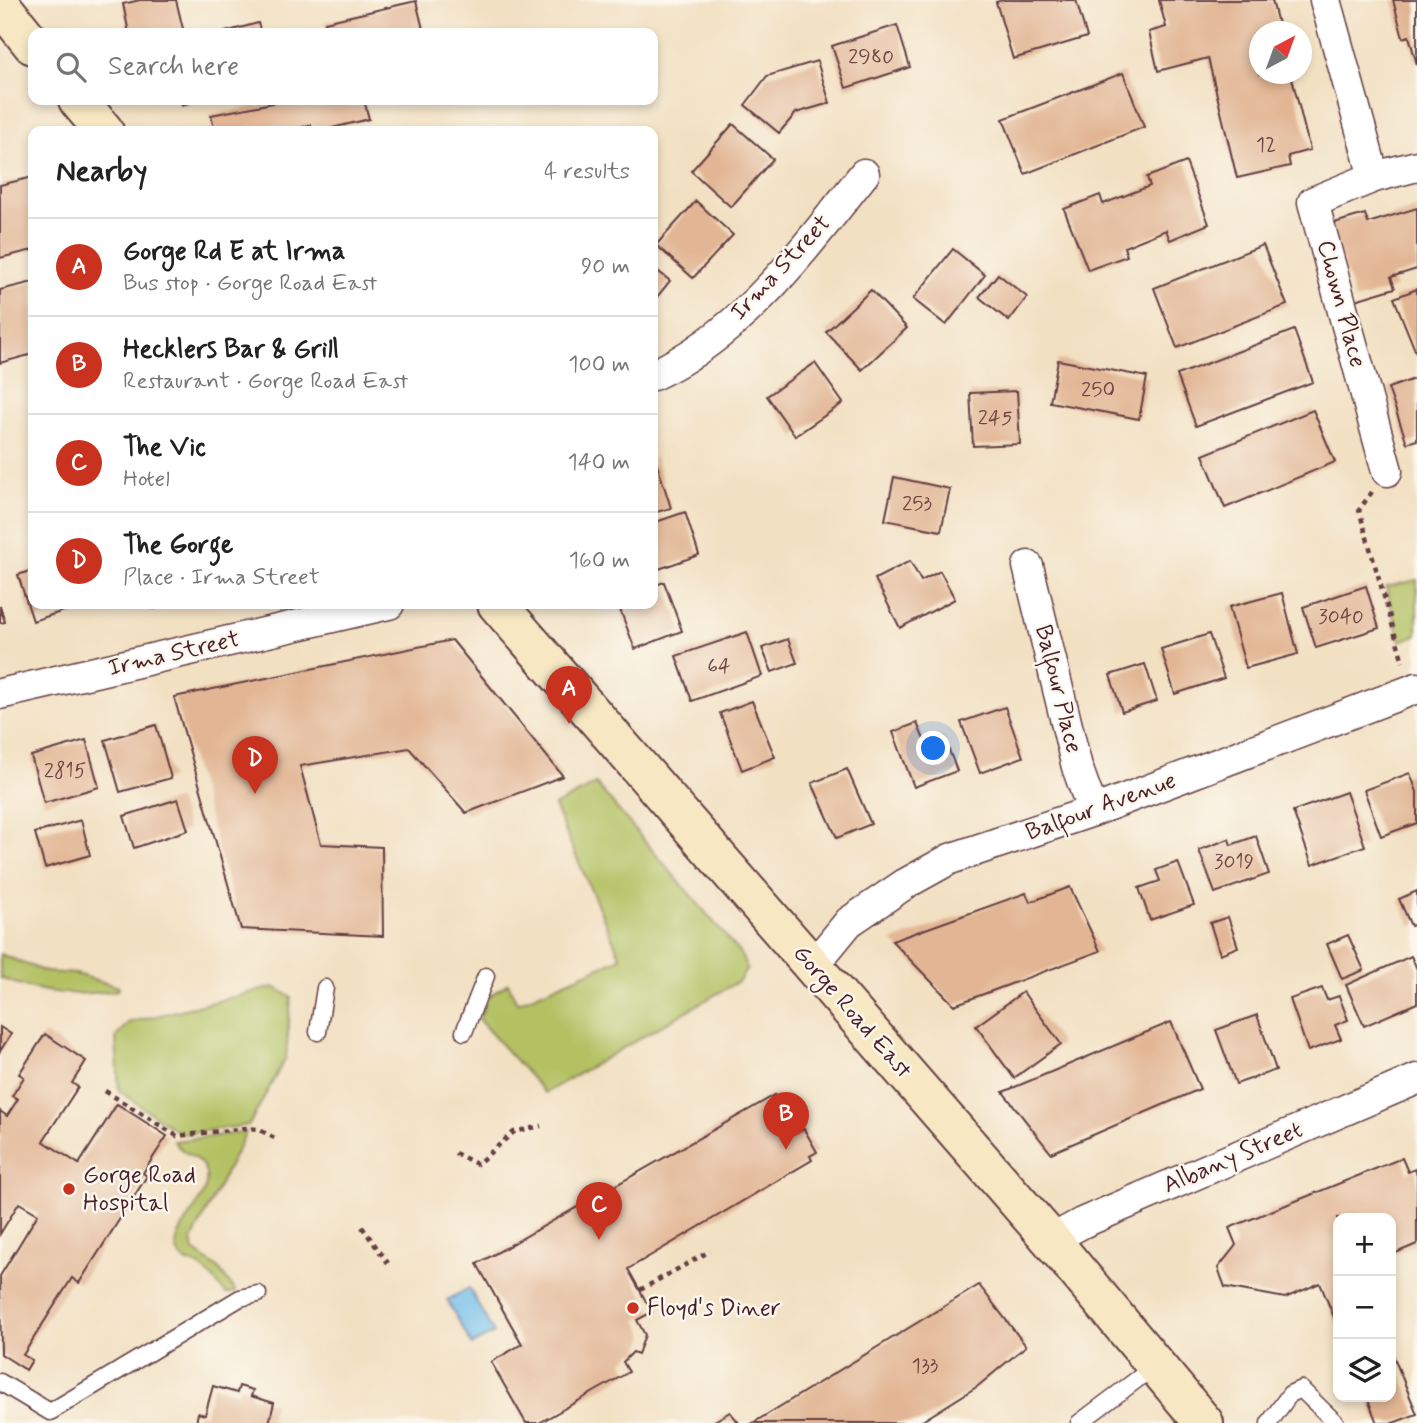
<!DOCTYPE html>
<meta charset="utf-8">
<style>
:root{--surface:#fff;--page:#f6f6f6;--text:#222;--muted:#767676;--line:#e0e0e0;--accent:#c8321e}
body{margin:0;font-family:Mynerve,sans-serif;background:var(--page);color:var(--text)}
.controls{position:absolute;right:21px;bottom:21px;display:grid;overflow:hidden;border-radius:14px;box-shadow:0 4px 10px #0003}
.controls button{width:63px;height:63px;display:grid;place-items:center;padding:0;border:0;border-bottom:2px solid var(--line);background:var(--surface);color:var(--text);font:35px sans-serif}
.compass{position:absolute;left:1249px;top:21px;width:63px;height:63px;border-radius:50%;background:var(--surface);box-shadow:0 4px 10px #0003;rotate:41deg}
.you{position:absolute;left:934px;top:749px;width:24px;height:24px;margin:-18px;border:5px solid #fff;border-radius:50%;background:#1a73e8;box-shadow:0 0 0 10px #1a73e833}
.badge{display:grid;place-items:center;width:46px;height:46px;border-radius:50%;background:var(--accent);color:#fff;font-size:23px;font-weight:700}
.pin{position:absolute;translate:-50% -58px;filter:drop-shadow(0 2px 4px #0008)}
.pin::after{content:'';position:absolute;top:37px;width:24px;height:21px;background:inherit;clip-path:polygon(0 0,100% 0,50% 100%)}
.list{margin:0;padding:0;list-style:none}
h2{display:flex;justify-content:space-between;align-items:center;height:91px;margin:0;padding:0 28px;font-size:30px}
h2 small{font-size:23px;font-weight:400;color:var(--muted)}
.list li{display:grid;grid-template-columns:46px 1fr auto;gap:21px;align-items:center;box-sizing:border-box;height:98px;padding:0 28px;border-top:2px solid var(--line)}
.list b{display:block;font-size:26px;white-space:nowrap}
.list p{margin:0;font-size:23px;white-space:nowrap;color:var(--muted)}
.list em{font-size:23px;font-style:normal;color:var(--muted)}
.icon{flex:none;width:38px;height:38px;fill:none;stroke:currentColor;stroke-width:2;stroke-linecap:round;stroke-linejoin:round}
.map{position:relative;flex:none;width:1417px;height:1423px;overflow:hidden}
.search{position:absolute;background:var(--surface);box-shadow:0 4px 10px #0003;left:28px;top:28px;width:630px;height:77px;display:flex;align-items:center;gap:18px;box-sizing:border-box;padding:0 24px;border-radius:14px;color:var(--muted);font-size:26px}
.panel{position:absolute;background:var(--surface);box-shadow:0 4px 10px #0003;left:28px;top:126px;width:630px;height:483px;border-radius:14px}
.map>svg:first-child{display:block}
</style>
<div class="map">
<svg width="1417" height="1423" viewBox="0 0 1417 1423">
<rect width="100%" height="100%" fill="#fbf7ec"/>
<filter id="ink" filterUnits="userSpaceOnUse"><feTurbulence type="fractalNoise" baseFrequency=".0143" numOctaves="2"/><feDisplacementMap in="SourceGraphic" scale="14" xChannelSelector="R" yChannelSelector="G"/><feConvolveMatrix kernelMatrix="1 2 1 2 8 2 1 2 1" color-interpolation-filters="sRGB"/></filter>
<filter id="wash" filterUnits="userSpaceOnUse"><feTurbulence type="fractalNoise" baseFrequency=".00686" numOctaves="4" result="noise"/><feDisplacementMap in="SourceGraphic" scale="28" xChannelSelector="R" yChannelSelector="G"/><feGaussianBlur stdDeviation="1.57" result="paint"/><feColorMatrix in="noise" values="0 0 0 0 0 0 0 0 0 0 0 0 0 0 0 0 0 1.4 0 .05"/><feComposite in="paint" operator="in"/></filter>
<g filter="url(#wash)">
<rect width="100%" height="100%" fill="#f2e0c2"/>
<!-- green -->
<g fill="#b3c164" stroke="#7e7048" stroke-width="2">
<path d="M1417,580V635L1400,641L1386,587Z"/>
<path d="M596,784L740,953L747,969L739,981L545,1093L479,1020L487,998L508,983L517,1003L621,958L554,806Z"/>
<path d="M0,954L46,972L76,974L119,987L118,990C73,997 43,994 0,978Z"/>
<path d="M274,987L291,997L286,1057L249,1125L181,1134L119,1091L116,1037L128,1023Z"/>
<path d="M246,1132L192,1240L194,1251L218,1268L236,1292L226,1294C219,1286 210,1273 200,1267C194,1263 186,1263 181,1257C161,1235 212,1203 206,1174C203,1156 182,1156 174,1141Z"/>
</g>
<!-- water -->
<path fill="#71bdeb" stroke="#5e6e8b" stroke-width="2" d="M469,1288L494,1333L472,1345L447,1300Z"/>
<g id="blocks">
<!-- building -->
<g fill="#e2b694">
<path d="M140,0H176L184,33H129L123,4Z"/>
<path d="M1003,0H1076L1087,37L1013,59L996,2Z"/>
<path d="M1159,0H1272L1280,32H1260V74H1291L1310,150L1288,156L1290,166L1237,178L1208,58L1158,71L1149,32L1166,27Z"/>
<path d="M1393,0H1417V65L1409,36L1403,38Z"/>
<path d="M416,1L424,33H328L325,22Z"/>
<path d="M258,23L261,33H225V32Z"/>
<path d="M897,25L910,67L846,88L832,46Z"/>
<path d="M817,61L830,103L796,113L779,133L745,105L767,76Z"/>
<path d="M1123,73L1144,127L1025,174L1003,119Z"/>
<path d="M180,100H197L182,105Z"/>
<path d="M288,100H364L369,119L320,131H312L311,125L286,131H205L214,128L211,115Z"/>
<path d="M733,124L773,159L731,207L691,171Z"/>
<path d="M1186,162L1209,224L1170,240L1166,230L1124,247L1127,256L1088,270L1064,209L1100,195L1103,204L1150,186L1147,177Z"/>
<path d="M33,177V250L0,258V185Z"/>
<path d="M696,201L733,235L693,278L656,245Z"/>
<path d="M1417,208V269L1391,277L1395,288L1355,300L1331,224L1365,214L1368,223Z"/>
<path d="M1263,245L1287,305L1177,348L1154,288Z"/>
<path d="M953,249L985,275L946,325L913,299Z"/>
<path d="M653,267L670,281L653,302Z"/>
<path d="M998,274L1027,297L1009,321L979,297Z"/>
<path d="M33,282V354L0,363V290Z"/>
<path d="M1417,289V355L1394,298Z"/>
<path d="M871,290L907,328L862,370L826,332Z"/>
<path d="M1294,330L1313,382L1196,426L1177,375Z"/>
<path d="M1058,360L1147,377L1139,419L1050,402Z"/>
<path d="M815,363L843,403L795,436L767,396Z"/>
<path d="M1417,378V440L1407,443L1388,388Z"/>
<path d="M1017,391L1020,444L973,446L970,393Z"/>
<path d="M1313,410L1335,462L1225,508L1203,455Z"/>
<path d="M655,458L671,508L653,513V459Z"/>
<path d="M894,477L950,489L941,531L885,520Z"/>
<path d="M685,512L699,555L653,571V523Z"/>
<path d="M910,561L921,581L940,571L955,599L900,628L875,579Z"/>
<path d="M33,570V604L79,606L33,621L18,575Z"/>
<path d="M664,582L682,631L635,649L618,604H653V586Z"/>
<path d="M1366,586L1379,628L1316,648L1303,607Z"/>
<path d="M1282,593L1298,654L1246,668L1229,607Z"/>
<path d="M152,604H172V605L154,609Z"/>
<path d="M0,606L5,622L0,623Z"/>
<path d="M747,632L762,676L692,701L676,656Z"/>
<path d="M1209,634L1224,678L1175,694L1161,649Z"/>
<path d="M788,639L797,663L772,672L762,648Z"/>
<path d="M452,640L563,776L466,813L409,748L300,766L321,844L382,847L383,936L241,929L174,697Z"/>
<path d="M1145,664L1157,701L1122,712L1110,675Z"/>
<path d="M752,701L775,757L742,770L720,713Z"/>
<path d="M1005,707L1023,757L980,773L961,722Z"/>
<path d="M917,723L925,742L944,737L957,771L914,787L893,732Z"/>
<path d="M156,725L171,778L120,792L105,740Z"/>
<path d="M86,740L99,787L44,803L31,756Z"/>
<path d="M847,769L871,824L837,838L812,783Z"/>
<path d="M1410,773L1417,792V823L1381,836L1364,790Z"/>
<path d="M1346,792L1365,846L1312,865L1293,811Z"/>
<path d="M178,799L188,830L134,848L124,816Z"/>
<path d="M81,820L90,855L45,868L35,833Z"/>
<path d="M1256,836L1269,874L1215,893L1199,850L1229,839L1231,845Z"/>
<path d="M1178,862L1194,905L1150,920L1139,888L1160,881L1156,870Z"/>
<path d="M1070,887L1100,951L954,1005L892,941L1026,893L1030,902Z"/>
<path d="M1417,891V924L1411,926L1399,899Z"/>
<path d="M1228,917L1238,947L1220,954L1210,923Z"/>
<path d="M1348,935L1364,970L1342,979L1327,944Z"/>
<path d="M1411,956L1417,969V1003L1364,1026L1346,985Z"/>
<path d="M1322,988L1327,1000L1339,996L1348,1020L1335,1025L1341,1039L1308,1051L1290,999Z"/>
<path d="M1023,992L1061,1044L1014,1078L976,1026Z"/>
<path d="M1257,1015L1276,1070L1236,1084L1216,1030Z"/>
<path d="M1171,1022L1200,1089L1051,1153L1003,1092Z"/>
<path d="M0,1027L11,1034L0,1051Z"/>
<path d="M45,1034L86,1061L72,1083L78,1087L43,1141L79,1164L117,1104L167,1136L143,1173L147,1176L79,1283L72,1278L23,1355L32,1360L26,1370L1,1354L0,1276L38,1214L19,1203L0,1234V1111L7,1116L18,1099L12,1096L24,1077L19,1074Z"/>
<path d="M775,1095L777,1099L784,1095L796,1116L789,1120L797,1133L804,1129L817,1152L810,1156L812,1160L628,1269L652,1312L637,1320L645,1335L638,1354L633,1352L623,1362L629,1372L539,1423H526L491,1362L522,1344L477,1264Z"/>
<path d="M1402,1158L1408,1172L1415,1169L1417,1175V1244L1391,1255V1218H1338V1327L1320,1283L1285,1298L1225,1287L1218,1268L1236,1245L1229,1228Z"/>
<path d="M979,1285L1026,1346L978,1386L919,1423H753Z"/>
<path d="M1391,1350L1417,1414L1393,1423H1377L1367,1397H1391Z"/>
<path d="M213,1386L237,1393L239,1386L253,1390L251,1396L274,1403L269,1423H196L198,1413L205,1415Z"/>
<path d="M730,1412L739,1423H711Z"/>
</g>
</g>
</g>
<g filter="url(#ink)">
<use href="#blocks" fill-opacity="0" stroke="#633c42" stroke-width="2"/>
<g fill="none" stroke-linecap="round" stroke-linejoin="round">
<!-- lane casing -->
<g stroke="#633c42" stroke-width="19">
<g id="lane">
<path d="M318,1032L325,988"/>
<path d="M464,1032L486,976"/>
<path d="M0,1382L50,1412L240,1298L258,1294"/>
<path d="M1079,1423L1155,1366"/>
<path d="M1269,1423L1290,1394L1301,1389L1336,1423"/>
</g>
</g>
<!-- street casing -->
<g stroke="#633c42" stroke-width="33">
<g id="street">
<path d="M1325,0L1374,177"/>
<path d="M653,375C743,334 804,249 864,174"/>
<path d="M1387,471L1313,202L1374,177L1417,166"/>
<path d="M1028,566L1077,767L1093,811"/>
<path d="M0,694L389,604"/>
<path d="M812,967L849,922L905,884L950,859L1093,811L1417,688"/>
<path d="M1051,1240L1082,1223L1417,1079"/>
</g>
</g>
<!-- secondary casing -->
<g stroke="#633c42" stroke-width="42">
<g id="secondary">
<path d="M0,4L33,45"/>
<path d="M78,100L104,131"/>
<path d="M497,604L1051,1240L1204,1423"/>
</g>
</g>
<!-- path -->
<g stroke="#633c42" stroke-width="4.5" stroke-dasharray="5 5" stroke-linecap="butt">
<path d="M1372,492L1359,510L1403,662"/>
<path d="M105,1091L177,1136L247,1128L258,1129L278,1140"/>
<path d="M455,1153L477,1164L514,1132L541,1126"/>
<path d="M362,1227L388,1263"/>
<path d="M640,1290L710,1251"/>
</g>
<!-- lane -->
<use href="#lane" stroke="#fff" stroke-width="16"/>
<!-- street -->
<use href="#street" stroke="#fff" stroke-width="30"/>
<!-- secondary -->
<use href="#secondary" stroke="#f7e8c3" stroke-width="38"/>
</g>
</g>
<!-- markers -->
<g fill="#c8321e" stroke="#fbf7ec" stroke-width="2.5">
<circle cx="69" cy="1189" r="7"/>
<circle cx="633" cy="1308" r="7"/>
</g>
<g text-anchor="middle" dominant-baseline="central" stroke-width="5" stroke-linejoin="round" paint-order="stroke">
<!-- number labels -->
<g font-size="21" fill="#704545">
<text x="871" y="57">2980</text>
<text x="1266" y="145">12</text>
<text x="1098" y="390">250</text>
<text x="995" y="418">245</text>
<text x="917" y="504">253</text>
<text x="1341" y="617">3040</text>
<text x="719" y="666">64</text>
<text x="65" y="771">2815</text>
<text x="1234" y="862">3019</text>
<text x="925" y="1366">133</text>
</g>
<!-- street labels -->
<g font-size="24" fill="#4a1f2b" stroke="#fbf7ec">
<text transform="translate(781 268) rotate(-47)">Irma Street</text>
<text transform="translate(1341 304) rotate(75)">Chown Place</text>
<text transform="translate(174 654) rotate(-13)">Irma Street</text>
<text transform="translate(1058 689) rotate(76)">Balfour Place</text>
<text transform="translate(1101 807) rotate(-20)">Balfour Avenue</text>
<text transform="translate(852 1012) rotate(49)">Gorge Road East</text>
<text transform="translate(1233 1158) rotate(-23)">Albany Street</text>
</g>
<!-- poi labels -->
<g font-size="24" fill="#4a1f2b" stroke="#fbf7ec" text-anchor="start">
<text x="83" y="1175">Gorge Road<tspan x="83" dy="28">Hospital</tspan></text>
<text x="647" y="1308">Floyd's Diner</text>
</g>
</g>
</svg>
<div class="controls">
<button>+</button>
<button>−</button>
<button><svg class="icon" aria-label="layers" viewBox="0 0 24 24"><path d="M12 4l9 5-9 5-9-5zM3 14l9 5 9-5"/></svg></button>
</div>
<svg class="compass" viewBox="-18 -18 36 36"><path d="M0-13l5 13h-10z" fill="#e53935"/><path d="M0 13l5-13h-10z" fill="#767676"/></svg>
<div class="you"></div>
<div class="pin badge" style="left:569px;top:724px">A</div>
<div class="pin badge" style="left:786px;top:1150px">B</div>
<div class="pin badge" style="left:599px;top:1240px">C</div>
<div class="pin badge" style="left:255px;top:794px">D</div>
<div class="search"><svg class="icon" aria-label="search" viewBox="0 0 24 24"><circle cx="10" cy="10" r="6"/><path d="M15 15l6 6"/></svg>Search here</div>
<section class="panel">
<h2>Nearby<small>4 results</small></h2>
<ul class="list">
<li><span class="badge">A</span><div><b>Gorge Rd E at Irma</b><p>Bus stop · Gorge Road East</p></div><em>90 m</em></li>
<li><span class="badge">B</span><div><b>Hecklers Bar &amp; Grill</b><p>Restaurant · Gorge Road East</p></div><em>100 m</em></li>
<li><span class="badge">C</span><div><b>The Vic</b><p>Hotel</p></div><em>140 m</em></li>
<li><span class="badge">D</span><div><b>The Gorge</b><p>Place · Irma Street</p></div><em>160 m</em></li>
</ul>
</section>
</div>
